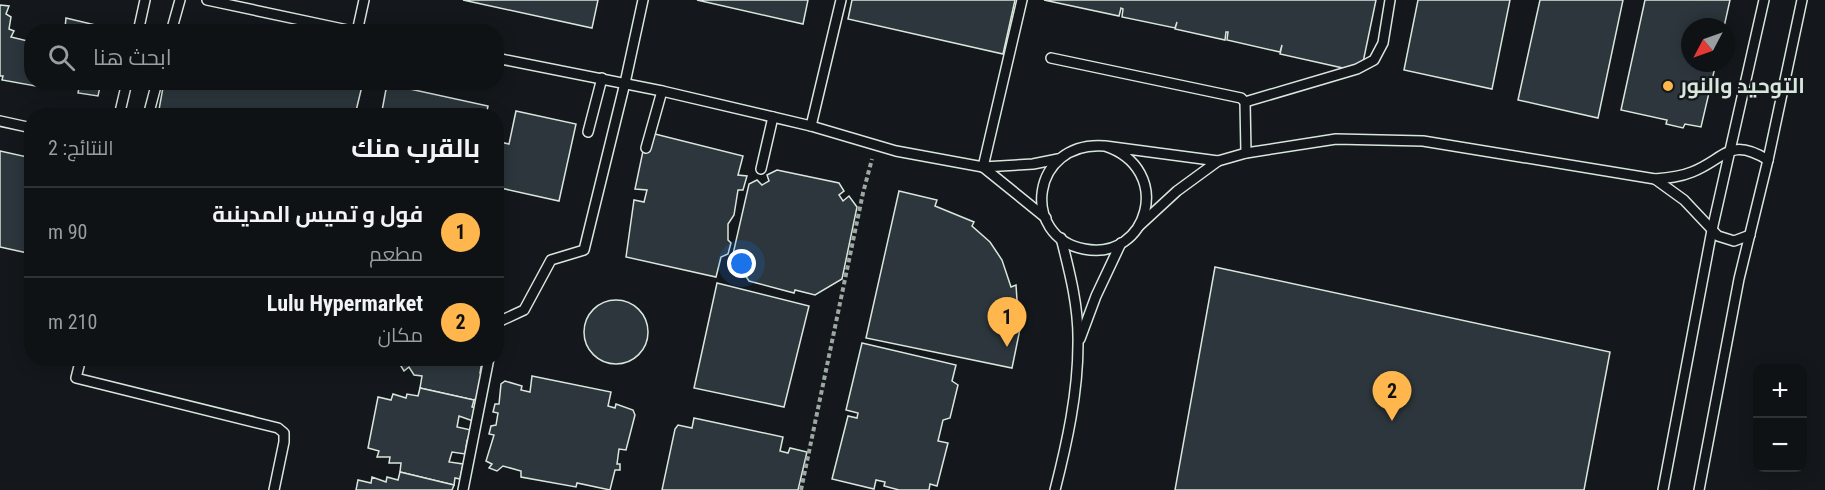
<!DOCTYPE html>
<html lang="ar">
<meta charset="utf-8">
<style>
:root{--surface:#0f1215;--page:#1d2022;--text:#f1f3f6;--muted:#9b9ea0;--line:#2f3234;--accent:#ffb74d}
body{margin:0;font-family:"Roboto Condensed",Cairo,sans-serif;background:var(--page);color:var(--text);direction:rtl}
.controls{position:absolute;right:18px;bottom:18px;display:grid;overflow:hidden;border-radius:12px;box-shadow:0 3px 15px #0003}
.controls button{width:54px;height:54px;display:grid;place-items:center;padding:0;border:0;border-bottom:2px solid var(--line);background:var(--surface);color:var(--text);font:30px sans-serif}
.compass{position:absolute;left:1681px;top:18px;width:54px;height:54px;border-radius:50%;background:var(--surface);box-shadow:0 3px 15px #0003;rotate:229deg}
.you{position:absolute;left:742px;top:264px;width:21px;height:21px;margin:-15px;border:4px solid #fff;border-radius:50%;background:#1a73e8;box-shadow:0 0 0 9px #1a73e833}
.badge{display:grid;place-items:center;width:39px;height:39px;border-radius:50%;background:var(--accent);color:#111;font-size:20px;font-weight:700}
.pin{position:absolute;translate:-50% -50px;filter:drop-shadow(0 2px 3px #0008)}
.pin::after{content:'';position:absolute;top:32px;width:21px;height:18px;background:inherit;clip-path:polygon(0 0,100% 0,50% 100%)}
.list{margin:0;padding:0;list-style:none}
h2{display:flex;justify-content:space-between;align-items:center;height:78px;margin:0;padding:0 24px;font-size:26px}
h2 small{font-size:20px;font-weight:400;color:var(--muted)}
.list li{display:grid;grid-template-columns:39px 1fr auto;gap:18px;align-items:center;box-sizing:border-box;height:90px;padding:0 24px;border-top:2px solid var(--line)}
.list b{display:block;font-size:22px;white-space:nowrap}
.list p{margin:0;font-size:20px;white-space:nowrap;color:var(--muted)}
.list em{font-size:20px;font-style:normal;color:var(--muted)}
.icon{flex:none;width:33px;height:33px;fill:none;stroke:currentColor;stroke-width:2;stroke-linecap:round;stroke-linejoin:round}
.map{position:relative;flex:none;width:1825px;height:490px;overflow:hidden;direction:ltr}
.search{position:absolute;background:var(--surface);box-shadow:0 3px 15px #0003;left:24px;top:24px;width:480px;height:66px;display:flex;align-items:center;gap:15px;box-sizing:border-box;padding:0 21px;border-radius:24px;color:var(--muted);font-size:22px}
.panel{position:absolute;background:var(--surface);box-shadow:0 3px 15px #0003;left:24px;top:108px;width:480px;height:258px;border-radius:24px;direction:rtl}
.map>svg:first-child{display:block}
</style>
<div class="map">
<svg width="1825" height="490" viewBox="0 0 1825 490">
<rect width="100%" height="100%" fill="#14181c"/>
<!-- building -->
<g fill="#2c363c" stroke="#d8e6dc" stroke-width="1.5">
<path d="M463,0H598L592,28Z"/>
<path d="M697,0H808L803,24Z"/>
<path d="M852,0H1015L1003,54L848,19Z"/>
<path d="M1044,0H1376L1361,72L1280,54L1282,45L1280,52L1227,40L1228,32H1226L1225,40L1175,29L1177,22L1175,28L1122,17L1123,9L1121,8L1119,16Z"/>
<path d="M1418,0H1510L1492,89L1404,70Z"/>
<path d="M1540,0H1623L1598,118L1518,100Z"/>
<path d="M1645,0H1730L1724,27H1690V63H1716L1701,127L1685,124L1683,128L1666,124L1667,120L1621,110Z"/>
<path d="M0,5L9,6L6,14L11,17L9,29L14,31L11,37L32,42V82H101L98,96L78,93L79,88L63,85L61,89L42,84L41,87L2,80L3,76H0Z"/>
<path d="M66,18L104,27L103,32H58V27L65,28Z"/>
<path d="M164,82H237L253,86L254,82H363L356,111L376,116H303L304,113L290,110L289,116H160L158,115Z"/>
<path d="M387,84L488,106L486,116H381Z"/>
<path d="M516,111L576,124L559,201L496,187V141L509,144Z"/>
<path d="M647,132L743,156L738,175L747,176L743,190H738L734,215L728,224V240L731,243L728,254L721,257L716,277L626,257L634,200L644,202L647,190L635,189Z"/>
<path d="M0,151L32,158V254L0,247Z"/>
<path d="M777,170L839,183L844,191L839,195L843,201L849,196L857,207L842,279L815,295L795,290L794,293L749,281L743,272L753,265L747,257L739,263L733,254L749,184L757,180L762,185L769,181L767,175Z"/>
<path d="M899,191L937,200L935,206L974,222L972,226L990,242L1002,260L1011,287L1016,285L1017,300L1014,330L1020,329L1012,368L866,338Z"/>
<path d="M1215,267L1610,352L1584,490H1175Z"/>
<path d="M717,283L809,306L784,407L694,388Z"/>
<circle cx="616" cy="332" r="32"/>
<path d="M862,343L956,365L952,381L958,385L950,418L943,420L938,441L948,443L937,486L930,484L929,490H899L884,486L885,482L876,480L874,489L832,479L848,416L857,418L858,413L846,410Z"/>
<path d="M396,358H480L482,361L480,373H485L479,397L474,400L420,388L422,376L414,375L409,367L404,371Z"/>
<path d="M532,376L611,392L608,406L615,408L616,404L633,410L635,415L626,450L619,449L617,464H620V470H615L610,490L577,483L576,487L521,477V471L503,466L497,471L489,468L492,464L486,461L494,435L489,434L491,426L496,425L498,413L493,412L495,404H499L501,384L505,381L522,386L521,390L530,392Z"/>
<path d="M420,388L474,400L472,407L476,408L473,421L459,416L457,427L471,430L467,441L465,454L452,452L449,462L463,464L460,479L455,478L454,485L400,472L401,463H389L390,457H377L379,451L368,448L378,397L391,400L393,394L406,398L407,394L418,396Z"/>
<path d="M694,418L783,437L780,451L788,453L790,448L807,452L798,490H662L675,429L678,425L692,428Z"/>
<path d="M400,472L454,485L452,490H356L358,480L371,483L372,477L386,482L387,477L398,480Z"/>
</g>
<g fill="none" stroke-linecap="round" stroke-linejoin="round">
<!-- lane casing -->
<g stroke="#d8e6dc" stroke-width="12">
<g id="lane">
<path d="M207,0L357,32"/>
<path d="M138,32L145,0"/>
<path d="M171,32L180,0"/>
<path d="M357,32L364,0"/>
<path d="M496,58L662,91L811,126L896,151L983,167L1033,164L1058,159"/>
<path d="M1051,58L1241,98L1245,102L1246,153"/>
<path d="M1245,102L1357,69L1374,60L1383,43L1390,0"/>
<path d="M119,116L127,82"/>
<path d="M148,116L157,82"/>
<path d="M0,121L32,128"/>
<path d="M811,126L841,0"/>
<path d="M588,132L602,78"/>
<path d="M1105,146C1175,169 1148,262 1084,249C1020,237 1030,140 1105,146L1218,161"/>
<path d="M646,148L662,91"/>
<path d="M983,167L1022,0"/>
<path d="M983,167L1046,218"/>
<path d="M761,169L773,117"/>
<path d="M1655,179L1684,200L1718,236L1734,241L1750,235"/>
<path d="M1139,226L1177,191L1218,161L1246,153L1336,139L1423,141L1655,179C1668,178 1680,177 1692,172C1725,159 1729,136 1768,160"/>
<path d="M496,323L524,310L551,260L584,250L625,83L643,0"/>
<path d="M1080,339L1096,296L1121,243"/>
<path d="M81,358L76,378L278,428L284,433V442L274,490"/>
<path d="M463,490L489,358"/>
<path d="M1055,490C1067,443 1078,393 1078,344C1079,308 1070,273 1061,238"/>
<path d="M1663,490L1712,230L1764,0"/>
<path d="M1699,490L1739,279L1768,160L1802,0"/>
</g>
</g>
<!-- path -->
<path stroke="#9da8a2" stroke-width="4" stroke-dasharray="4.5 3" stroke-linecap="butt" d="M801,490L863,193L872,159"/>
<!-- lane -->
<use href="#lane" stroke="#14181c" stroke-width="9"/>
</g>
<!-- markers -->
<circle fill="#ffb74d" stroke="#14181c" stroke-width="2" cx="1668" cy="86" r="6"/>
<g text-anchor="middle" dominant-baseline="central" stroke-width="4.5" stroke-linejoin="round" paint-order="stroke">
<!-- poi labels -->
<g font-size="21" font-weight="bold" fill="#d8e6dc" stroke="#14181c" text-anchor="start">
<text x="1680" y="86">التوحيد والنور</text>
</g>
</g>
</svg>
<div class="controls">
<button>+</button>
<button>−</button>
</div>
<svg class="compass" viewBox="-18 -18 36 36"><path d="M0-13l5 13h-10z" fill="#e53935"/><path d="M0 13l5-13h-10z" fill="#9b9ea0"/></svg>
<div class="you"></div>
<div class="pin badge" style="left:1007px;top:347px">1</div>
<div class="pin badge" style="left:1392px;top:421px">2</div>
<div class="search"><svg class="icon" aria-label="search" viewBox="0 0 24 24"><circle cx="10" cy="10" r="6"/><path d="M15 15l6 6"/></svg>ابحث هنا</div>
<section class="panel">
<h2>بالقرب منك<small>النتائج: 2</small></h2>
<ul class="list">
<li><span class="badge">1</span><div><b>فول و تميس المدينىة</b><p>مطعم</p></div><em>90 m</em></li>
<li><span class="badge">2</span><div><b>Lulu Hypermarket</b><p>مكان</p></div><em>210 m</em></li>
</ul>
</section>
</div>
